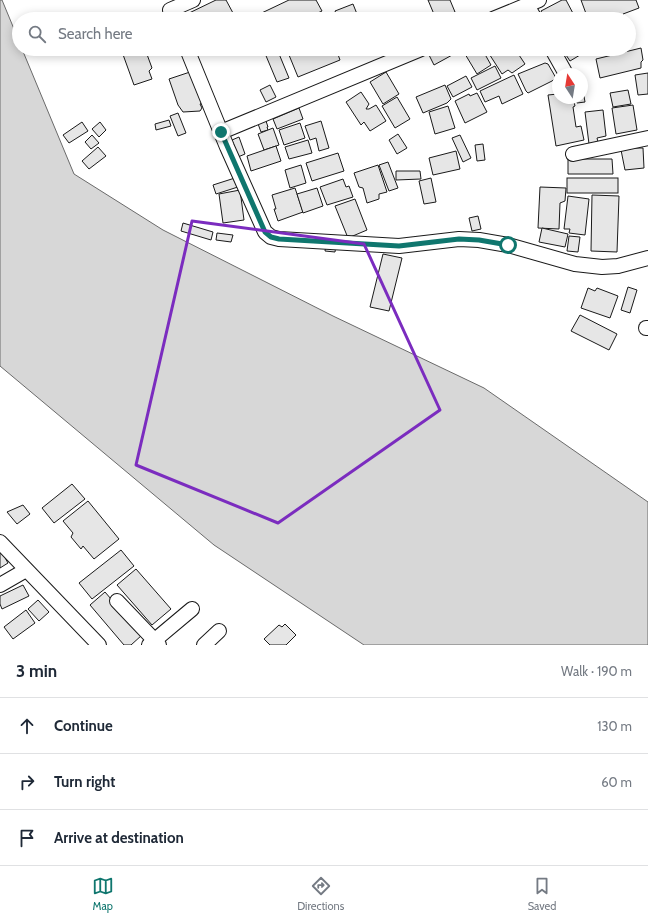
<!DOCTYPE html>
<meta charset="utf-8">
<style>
:root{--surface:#fff;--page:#f2f2f3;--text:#1f2937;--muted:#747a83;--line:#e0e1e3;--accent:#0f766e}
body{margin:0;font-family:Cabin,sans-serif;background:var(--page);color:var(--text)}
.compass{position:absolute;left:552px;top:68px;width:36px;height:36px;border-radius:50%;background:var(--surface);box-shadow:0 2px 10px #0003;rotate:348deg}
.stop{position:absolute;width:12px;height:12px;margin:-9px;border:3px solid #0f766e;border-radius:50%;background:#fff}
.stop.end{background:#0f766e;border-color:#fff;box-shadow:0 1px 4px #0008}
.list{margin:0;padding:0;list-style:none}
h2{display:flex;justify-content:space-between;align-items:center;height:52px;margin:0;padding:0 16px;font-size:17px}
h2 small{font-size:13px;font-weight:400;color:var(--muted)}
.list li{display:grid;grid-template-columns:26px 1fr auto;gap:12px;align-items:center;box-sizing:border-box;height:56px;padding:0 16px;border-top:1px solid var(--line)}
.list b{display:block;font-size:15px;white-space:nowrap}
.list em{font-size:13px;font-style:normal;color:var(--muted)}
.icon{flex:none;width:22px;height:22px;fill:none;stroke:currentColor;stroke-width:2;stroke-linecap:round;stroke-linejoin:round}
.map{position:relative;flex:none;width:648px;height:645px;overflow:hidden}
.search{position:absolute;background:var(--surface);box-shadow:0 2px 10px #0003;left:12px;right:12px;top:12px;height:44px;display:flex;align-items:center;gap:10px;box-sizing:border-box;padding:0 14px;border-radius:22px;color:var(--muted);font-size:15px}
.sheet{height:220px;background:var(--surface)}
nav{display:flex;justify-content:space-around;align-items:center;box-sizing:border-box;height:56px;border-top:1px solid var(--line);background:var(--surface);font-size:11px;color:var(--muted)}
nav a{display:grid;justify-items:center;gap:2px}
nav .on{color:var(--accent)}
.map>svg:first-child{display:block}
</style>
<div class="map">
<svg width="648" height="645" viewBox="0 0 648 645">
<rect width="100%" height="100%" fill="#fff"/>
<!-- water -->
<path fill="#d7d7d7" stroke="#6a6a6a" d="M0,0H2L19,41V49H22L74,174L163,230L333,316L484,388L648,502V645H364L214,545L0,366Z"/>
<!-- building -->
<g fill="#e6e6e6" stroke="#1a1a1a">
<path d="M216,0H226L233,13L221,19H187L185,15Z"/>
<path d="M289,0H316L322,11L305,19H249Z"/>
<path d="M428,0H450L455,12L436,19Z"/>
<path d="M562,0H566L576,19H545L541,11Z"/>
<path d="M581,0H636L639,8L623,14L624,17L620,19H588Z"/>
<path d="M353,4L359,19H338L335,11Z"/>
<path d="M333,13L335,19H322V17Z"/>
<path d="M641,48L643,60L641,62V68L600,78L596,59Z"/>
<path d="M121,49H145L152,68L149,71L152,79L134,85Z"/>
<path d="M268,49H277L289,78L277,82L264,51Z"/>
<path d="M304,49H336L340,60L298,77L289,55Z"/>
<path d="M430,49H452L454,54L434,65L427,51Z"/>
<path d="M462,49H482L491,65L477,74Z"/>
<path d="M486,49H509L510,51L515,49L525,64L512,73L508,70L502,74Z"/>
<path d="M562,49H590L570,61Z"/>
<path d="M545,63L548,64L556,78L552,81L528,93L526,91L518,74Z"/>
<path d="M495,66L501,78L477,90L471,78Z"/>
<path d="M190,72L195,87H198L205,101L200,104L202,108L200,111L183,112L178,105L169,79Z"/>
<path d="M386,72L399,94L383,104L370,82Z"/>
<path d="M648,73V94L638,95L635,75Z"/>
<path d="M514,75L523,94L502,104L499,96L485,102L480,91Z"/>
<path d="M466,76L472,87L453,97L447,86Z"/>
<path d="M270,85L276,97L266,102L260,90Z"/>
<path d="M445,85L451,99L447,103L423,113L416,97Z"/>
<path d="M582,85L585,102L577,103L576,98H582Z"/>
<path d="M628,90L631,104L613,107L610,93Z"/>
<path d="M361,92L369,104L366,109H369L376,105L386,121L370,131L364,122L361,125L346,102Z"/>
<path d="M477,93L487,112L465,123L455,101L469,94L470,96Z"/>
<path d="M558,94V98H573L575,106L573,107L576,127L581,126L584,140L556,146L548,95Z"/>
<path d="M397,97L410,119L395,128L382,106Z"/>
<path d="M633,105L637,130L616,134L612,108Z"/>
<path d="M448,106L455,128L435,134L429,112Z"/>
<path d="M299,108L303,119L277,129L273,119Z"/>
<path d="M603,110L606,136L597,138L598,142L589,144L585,112Z"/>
<path d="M178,113L186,133L178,136L170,116Z"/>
<path d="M265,118L268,127H267L268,130L261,132L257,121Z"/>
<path d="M169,120L171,126L156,130L155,124Z"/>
<path d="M321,121L329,148L319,151L316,138L310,140L305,126Z"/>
<path d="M82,122L88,131L69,143L63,135Z"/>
<path d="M100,122L106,130L99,137L92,129Z"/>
<path d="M300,123L305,138L284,145L279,130Z"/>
<path d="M273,128L279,145L264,150L258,134Z"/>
<path d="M398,134L407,148L397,154L389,140Z"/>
<path d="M92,135L99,143L91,149L85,142Z"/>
<path d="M460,135L471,158L463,162L452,138Z"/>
<path d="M239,137L245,154L238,157L232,140Z"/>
<path d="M308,140L312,153L289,159L285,147Z"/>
<path d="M483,144L485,160L477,161L475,145Z"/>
<path d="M276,146L281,161L251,171L247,156Z"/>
<path d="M98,147L106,156L89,169L82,161Z"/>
<path d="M632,148H643L644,168L625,170L621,150Z"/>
<path d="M456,151L460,169L433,175L429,158Z"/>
<path d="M338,153L344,171L312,181L306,163Z"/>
<path d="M568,159H612L613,174H568Z"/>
<path d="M388,162L398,188L389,191L379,165Z"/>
<path d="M301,165L306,183L290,188L285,170Z"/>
<path d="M378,165L387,192L379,194V199L367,203L363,188L359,187L354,173Z"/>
<path d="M396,171H420L421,179L396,180Z"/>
<path d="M238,177L241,186L216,194L213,185Z"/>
<path d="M431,178L436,202L424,204L419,181Z"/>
<rect x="567" y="178" width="51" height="15"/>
<path d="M343,179L346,187L349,186L353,197L327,205L320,187Z"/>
<path d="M540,187L566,188L565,201L560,203L559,229L538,228Z"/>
<path d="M295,188L303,212L278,221L274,209H276L272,195Z"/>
<path d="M317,188L323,206L303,213L297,194Z"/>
<path d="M240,190L244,220L223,223L219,194Z"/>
<path d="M592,195L619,196L617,252L591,251Z"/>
<path d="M568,196L589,199L585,235L569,233L570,229H564Z"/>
<path d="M355,199L367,230L348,238L335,206Z"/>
<path d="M478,216L481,229L472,231L469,218Z"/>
<path d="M183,223L213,232L211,240L181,231Z"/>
<path d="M542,228L568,234L565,247L539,242Z"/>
<path d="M217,233L233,235L231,242L216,240Z"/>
<path d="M569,236L580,237L578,252L567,251Z"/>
<path d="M326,244L336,245L335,252L325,251Z"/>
<path d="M383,254L402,258L389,311L370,307Z"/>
<path d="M628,287L637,290L630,313L621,310Z"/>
<path d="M588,288L595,291L597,288L618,296L610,318L581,308Z"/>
<path d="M580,315L617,334L609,350L571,331Z"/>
<path d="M72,484L85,499L54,523L42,508Z"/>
<path d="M88,501L119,539L94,559L83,546L81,549L71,537L73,533L63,521Z"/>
<path d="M23,505L30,514L17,524L7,512Z"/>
<path d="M0,549L8,563L0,568Z"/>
<path d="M121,550L134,566L92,599L79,583Z"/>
<path d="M136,569L171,609L152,625L117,585Z"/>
<path d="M23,585L29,596L2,609L0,604V596Z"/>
<path d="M105,592L142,635L131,645H124L90,605Z"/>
<path d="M38,600L49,612L39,621L28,609Z"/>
<path d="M26,610L35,623L13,639L4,627Z"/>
<path d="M285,624L296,635L286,645H270L264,639L279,625L282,627Z"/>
</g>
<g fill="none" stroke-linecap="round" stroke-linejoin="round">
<!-- minor casing -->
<g stroke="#1a1a1a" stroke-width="16">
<g id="minor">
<path d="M527,5L535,19"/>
<path d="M170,10L193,0"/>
<path d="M493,19L539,0"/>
<path d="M187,49L227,147L265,232L271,237L279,239L399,246L459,239L479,240L508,245L575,264L602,267L618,266L648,258"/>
<path d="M552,49L566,74"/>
<path d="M221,132L421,49"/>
<path d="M573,154L648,138"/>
<path d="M646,328H648"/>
<path d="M0,542L99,645"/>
<path d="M0,585L26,570"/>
<path d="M117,601L159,645"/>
<path d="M149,645L192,609"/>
<path d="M204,645L219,631"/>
</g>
</g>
<!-- minor -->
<use href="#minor" stroke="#fff" stroke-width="14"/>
</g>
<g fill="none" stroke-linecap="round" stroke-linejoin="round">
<!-- route -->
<path stroke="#0f766e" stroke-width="5" d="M221,132L265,232L271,237L279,239L399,246L459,239L479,240L508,245"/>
</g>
<!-- marked area -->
<path fill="none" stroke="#7b2cbf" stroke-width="3" stroke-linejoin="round" d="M192,221L364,244L440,410L278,523L136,465Z"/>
</svg>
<svg class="compass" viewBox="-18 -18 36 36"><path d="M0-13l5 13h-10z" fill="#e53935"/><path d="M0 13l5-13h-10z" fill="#747a83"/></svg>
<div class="stop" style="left:508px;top:245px"></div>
<div class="stop end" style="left:221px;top:132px"></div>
<div class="search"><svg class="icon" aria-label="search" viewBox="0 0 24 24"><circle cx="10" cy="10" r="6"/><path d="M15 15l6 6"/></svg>Search here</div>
</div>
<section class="sheet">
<h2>3 min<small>Walk · 190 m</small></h2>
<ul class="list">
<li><svg class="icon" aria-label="ahead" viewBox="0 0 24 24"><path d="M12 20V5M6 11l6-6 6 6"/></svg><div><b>Continue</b></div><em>130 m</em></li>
<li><svg class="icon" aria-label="right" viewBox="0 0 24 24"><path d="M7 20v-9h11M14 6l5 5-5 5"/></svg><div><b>Turn right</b></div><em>60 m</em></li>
<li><svg class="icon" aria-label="arrive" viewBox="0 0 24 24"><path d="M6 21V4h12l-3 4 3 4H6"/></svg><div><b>Arrive at destination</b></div></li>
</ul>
</section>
<nav>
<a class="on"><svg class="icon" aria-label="map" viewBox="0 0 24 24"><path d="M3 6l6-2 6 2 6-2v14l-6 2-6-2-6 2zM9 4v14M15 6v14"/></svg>Map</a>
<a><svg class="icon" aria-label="directions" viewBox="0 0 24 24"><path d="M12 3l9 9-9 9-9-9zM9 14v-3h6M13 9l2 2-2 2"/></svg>Directions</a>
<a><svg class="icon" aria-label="saved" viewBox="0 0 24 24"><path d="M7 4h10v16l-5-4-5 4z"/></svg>Saved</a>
</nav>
